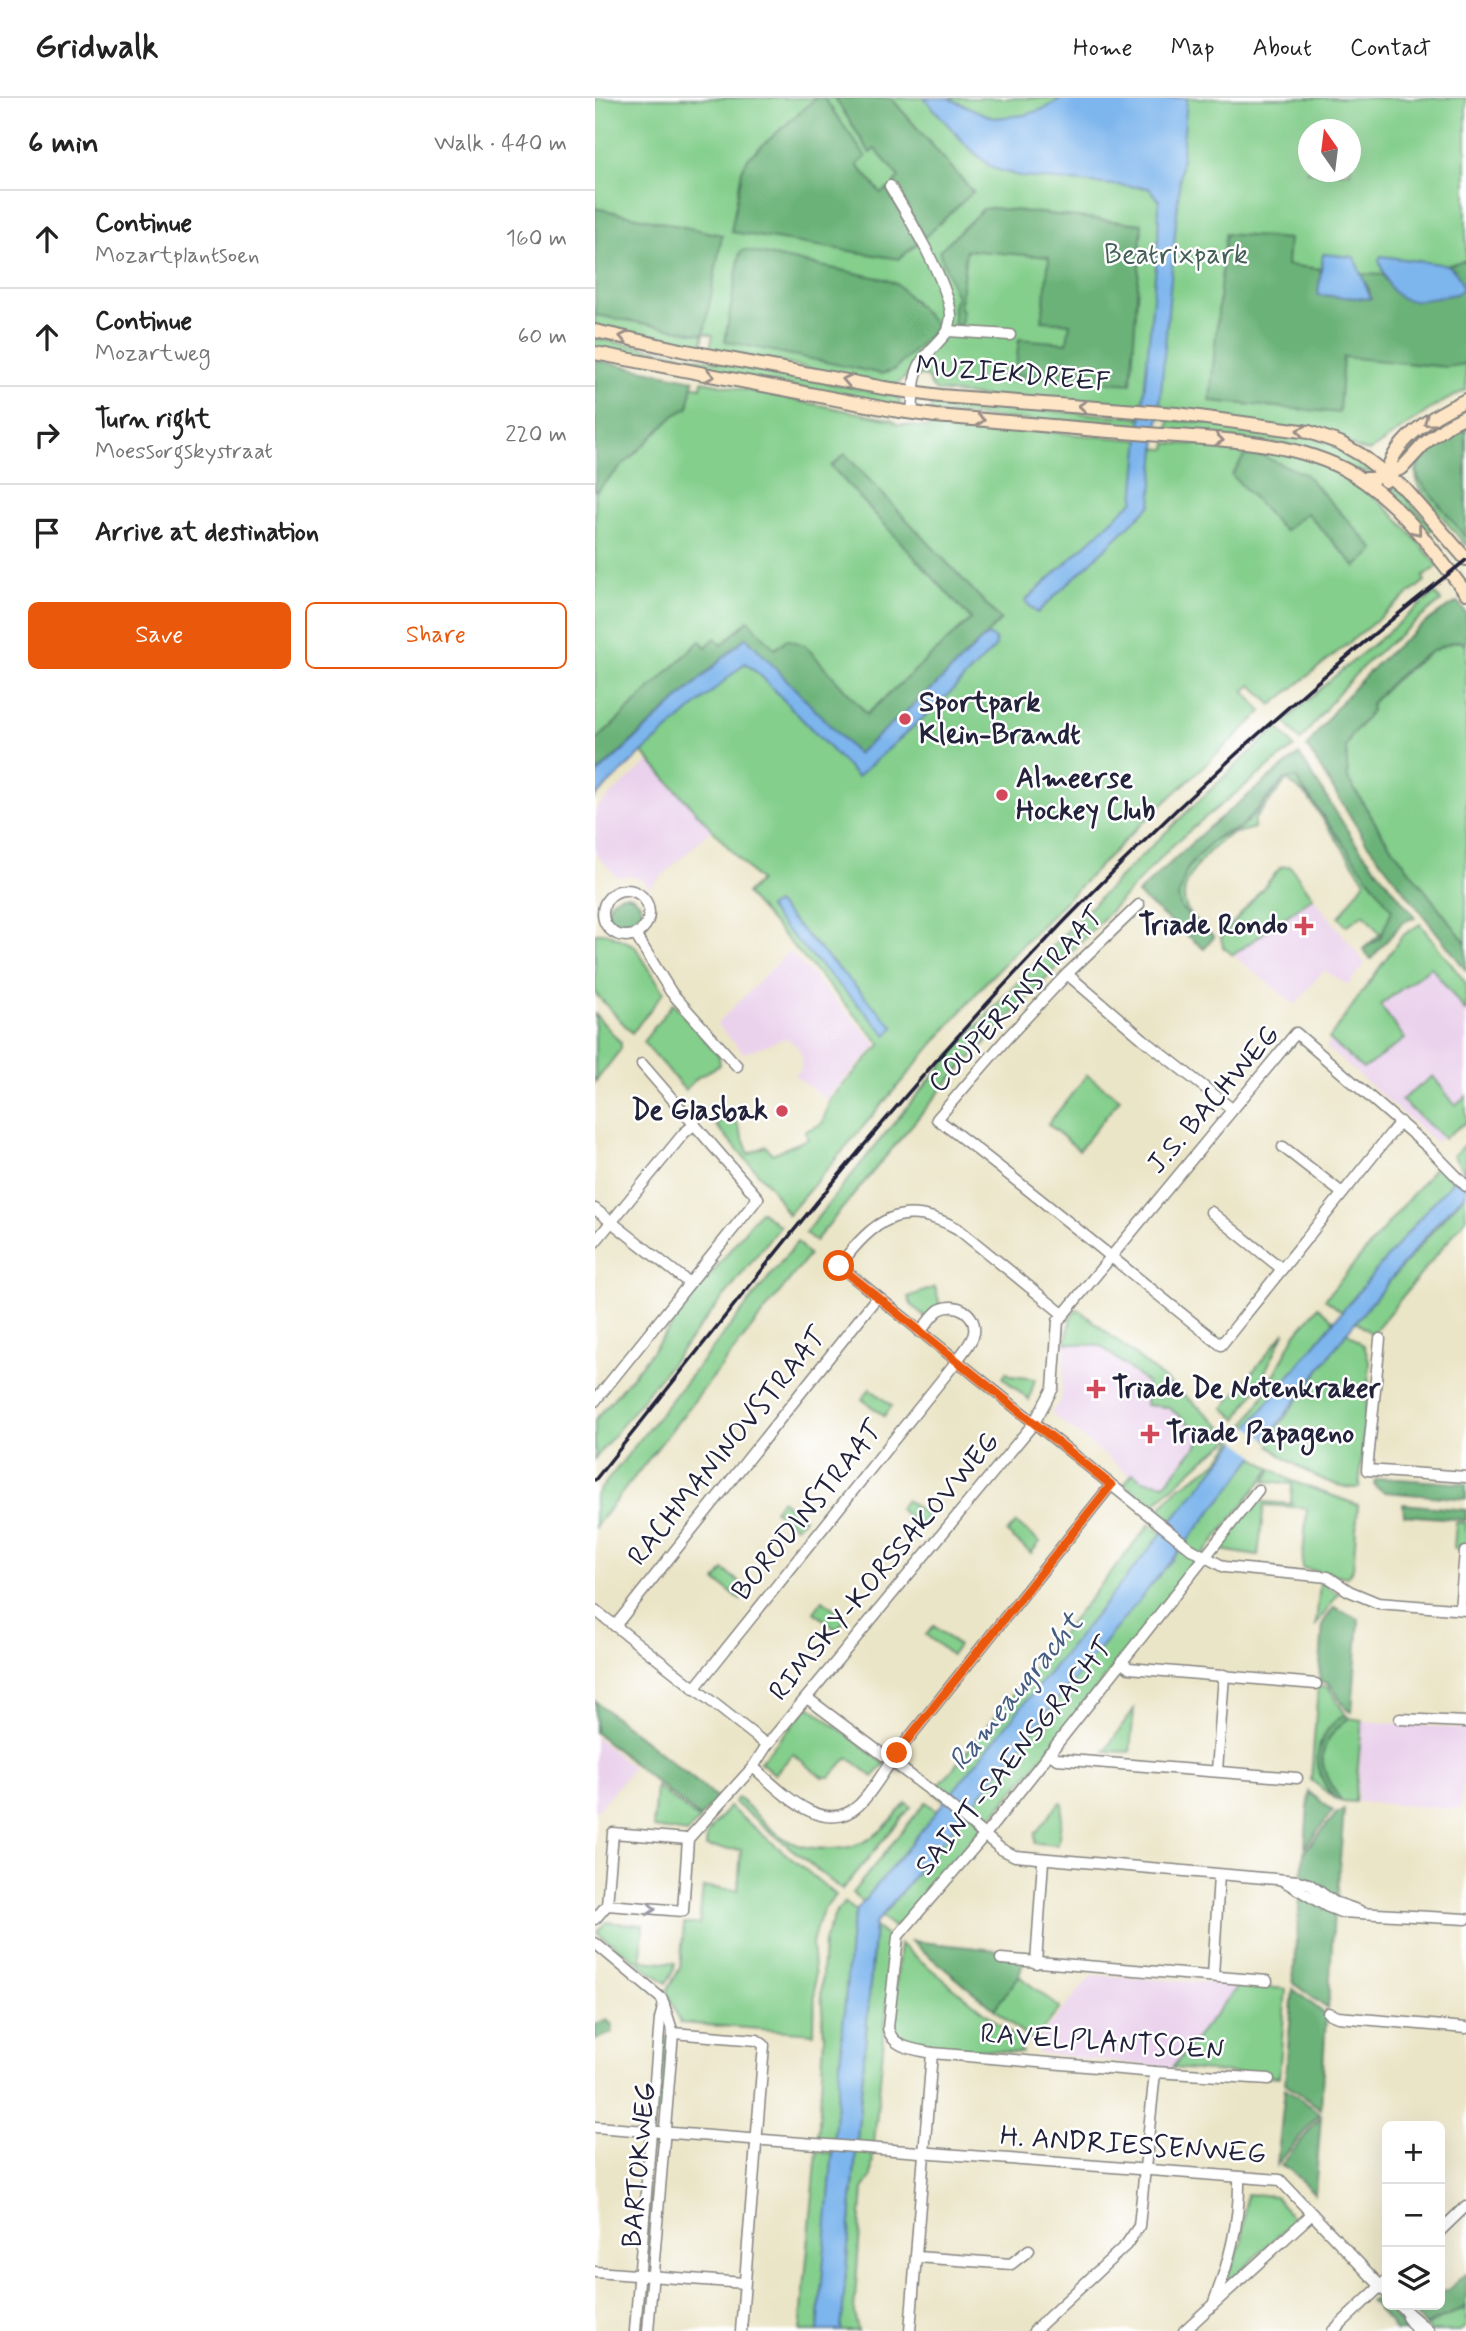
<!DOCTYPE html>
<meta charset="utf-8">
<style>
:root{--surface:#fff;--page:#f2f2f2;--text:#222;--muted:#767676;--line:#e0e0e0;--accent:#ea580c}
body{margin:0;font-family:Mynerve,sans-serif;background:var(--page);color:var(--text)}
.controls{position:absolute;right:21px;bottom:21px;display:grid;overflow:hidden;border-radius:10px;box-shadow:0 7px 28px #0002}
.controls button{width:63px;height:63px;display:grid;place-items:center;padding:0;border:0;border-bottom:2px solid var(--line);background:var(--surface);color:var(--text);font:35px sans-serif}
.compass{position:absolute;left:703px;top:21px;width:63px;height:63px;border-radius:50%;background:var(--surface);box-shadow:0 7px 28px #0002;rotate:346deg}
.stop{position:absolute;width:21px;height:21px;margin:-16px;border:5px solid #ea580c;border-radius:50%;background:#fff}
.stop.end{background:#ea580c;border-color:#fff;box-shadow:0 2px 7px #0008}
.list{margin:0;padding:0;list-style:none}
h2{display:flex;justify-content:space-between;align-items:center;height:91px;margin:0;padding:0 28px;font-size:30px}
h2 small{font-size:23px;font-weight:400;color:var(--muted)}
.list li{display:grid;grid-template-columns:46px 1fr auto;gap:21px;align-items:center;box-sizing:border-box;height:98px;padding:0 28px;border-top:2px solid var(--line)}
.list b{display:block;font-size:26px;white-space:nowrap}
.list p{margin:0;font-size:23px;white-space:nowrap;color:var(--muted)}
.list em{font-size:23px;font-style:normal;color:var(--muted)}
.actions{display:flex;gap:14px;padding:21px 28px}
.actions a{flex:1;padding:16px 0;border:2px solid var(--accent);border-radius:10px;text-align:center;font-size:24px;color:var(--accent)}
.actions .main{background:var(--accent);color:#fff}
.icon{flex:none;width:38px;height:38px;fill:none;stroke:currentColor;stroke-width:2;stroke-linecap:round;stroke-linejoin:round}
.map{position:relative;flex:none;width:871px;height:2233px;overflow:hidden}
header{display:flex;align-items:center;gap:42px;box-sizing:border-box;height:98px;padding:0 35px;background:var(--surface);border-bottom:2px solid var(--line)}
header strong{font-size:33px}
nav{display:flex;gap:38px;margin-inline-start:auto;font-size:24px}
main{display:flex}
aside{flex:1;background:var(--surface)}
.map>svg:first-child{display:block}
</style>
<header>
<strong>Gridwalk</strong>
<nav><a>Home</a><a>Map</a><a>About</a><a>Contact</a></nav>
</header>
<main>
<aside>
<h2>6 min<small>Walk · 440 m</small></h2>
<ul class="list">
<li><svg class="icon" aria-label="ahead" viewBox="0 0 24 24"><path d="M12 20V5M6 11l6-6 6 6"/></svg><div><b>Continue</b><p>Mozartplantsoen</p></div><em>160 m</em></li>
<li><svg class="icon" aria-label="ahead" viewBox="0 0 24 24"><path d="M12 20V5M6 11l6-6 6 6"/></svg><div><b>Continue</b><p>Mozartweg</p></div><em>60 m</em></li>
<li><svg class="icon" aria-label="right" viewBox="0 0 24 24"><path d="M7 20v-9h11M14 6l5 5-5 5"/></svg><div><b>Turn right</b><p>Moessorgskystraat</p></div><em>220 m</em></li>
<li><svg class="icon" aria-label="arrive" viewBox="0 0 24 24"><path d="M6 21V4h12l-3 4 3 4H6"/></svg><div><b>Arrive at destination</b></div></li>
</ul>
<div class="actions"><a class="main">Save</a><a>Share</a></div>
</aside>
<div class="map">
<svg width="871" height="2233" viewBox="0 0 871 2233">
<rect width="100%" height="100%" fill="#fff"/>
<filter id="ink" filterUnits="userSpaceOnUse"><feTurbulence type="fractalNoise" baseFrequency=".0143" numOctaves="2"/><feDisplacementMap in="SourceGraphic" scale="14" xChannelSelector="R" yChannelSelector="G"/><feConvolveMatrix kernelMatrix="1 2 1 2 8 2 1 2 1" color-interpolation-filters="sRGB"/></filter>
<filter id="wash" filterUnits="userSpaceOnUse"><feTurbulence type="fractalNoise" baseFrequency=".00686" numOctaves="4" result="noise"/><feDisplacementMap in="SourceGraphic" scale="28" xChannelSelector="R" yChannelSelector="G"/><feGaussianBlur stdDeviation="1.57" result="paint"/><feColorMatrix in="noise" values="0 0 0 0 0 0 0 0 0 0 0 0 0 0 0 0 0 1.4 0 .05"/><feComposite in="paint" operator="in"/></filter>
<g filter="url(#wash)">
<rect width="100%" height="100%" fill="#ebe5c7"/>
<!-- built -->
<g fill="#ead1ec">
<path d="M54,663L117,731L54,790L48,782L34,778L22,779L0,755V711Z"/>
<path d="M718,799L770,865L753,887L729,872L700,907L638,857Z"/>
<path d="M826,838L871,893V1021L841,1044L731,949L799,858Z"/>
<path d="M194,853L282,947L231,1001L200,978L206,971L207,959L203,949L194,942L190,940L149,955L122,926Z"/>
<path d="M471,1245L506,1248L605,1332L604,1347L569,1388L544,1384L456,1315L466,1302Z"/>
<path d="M768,1623L871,1631L866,1711L762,1704Z"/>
<path d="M0,1638L38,1670L0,1715Z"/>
<path d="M497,1877L644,1887L577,1970L443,1955V1942Z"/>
</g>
<!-- green -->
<g fill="#84cf8c" stroke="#537864" stroke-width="2" fill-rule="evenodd">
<path d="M0,0H871V292L840,308L775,353L764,351L744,341L342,293L337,289L332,279L314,276L302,286H290L115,250L118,237L109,235L106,251L0,231V217L108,235L0,213ZM713,32H755V74H713Z"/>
<path d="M0,240L301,298L306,304L303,308L0,252Z"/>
<path d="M0,268L106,289L107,283L297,322L302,326L334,330L343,325L371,327L545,342L544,350L571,351L572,345C615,348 664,345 706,358C765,376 806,421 843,468L828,479L830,483L677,607L657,587L649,593L667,614L540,732L391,884L193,1117L177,1091L121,1027L145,1006L149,1013L139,1017L154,1056L171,1048L177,1056L213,1041L210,1033L227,1026L235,1001L286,946L151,796L164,783L35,641L0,673Z"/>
<path d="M344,304L548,320L546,331L338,315L335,311L337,306Z"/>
<path d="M871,308V313L805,364L802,363L834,330Z"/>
<path d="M574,322C632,327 698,325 751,353C762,359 772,368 783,375C759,377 728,355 704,348L573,334Z"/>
<path d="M871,323V331L859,337L824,367L823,380L871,440V448C824,386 787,375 871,323Z"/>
<path d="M799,386L838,430L830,437L800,399L797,387Z"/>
<path d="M840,495L846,503L774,562L744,594L705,643L690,623L734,583Z"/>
<path d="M865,543L871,547V845L791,742L753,681L750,658L751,649L757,637L765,628L776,606L793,587L837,553L855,545Z"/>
<path d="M683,629L699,649L607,722L577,748L352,985L220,1143L210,1135C259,1075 307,1013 358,955C460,841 570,732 683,629Z"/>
<path d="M696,680L701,681L798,812L785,840L768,851L785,836L769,816L751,828L744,819L770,783L712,698L692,682L659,722V730C652,732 644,734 637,736C617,746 578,786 592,811C597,821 610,831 619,839C609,831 592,821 586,810C575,790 602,755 616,744C625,736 637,736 645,730C659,720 678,694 690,681Z"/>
<path d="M695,768L718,799L638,857L628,849L626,839L686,769Z"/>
<path d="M825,826L871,885V914L836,869L785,907L810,941L768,971L734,941L807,838Z"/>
<path d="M0,835H11L39,847L69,894L37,935L0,895Z"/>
<path d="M78,905L124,958L125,967L103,979L90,992L48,944Z"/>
<path d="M0,916L26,945V951L0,984Z"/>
<path d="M492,977L525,1001L484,1052L453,1026Z"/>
<path d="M838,978L860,1007L871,998V1024L849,1040L806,1002Z"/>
<path d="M871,1045V1069L868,1071L858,1058Z"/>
<path d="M842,1067L858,1083L747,1214L730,1201Z"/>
<path d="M870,1096L871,1121L777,1236L760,1223Z"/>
<path d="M165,1113L185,1128L0,1361V1322L44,1270Z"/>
<path d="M202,1144L214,1157L0,1429V1398Z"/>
<path d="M340,1189L345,1207L332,1220L316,1207L313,1199Z"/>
<path d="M723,1209L739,1223L654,1330L650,1327L671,1294L699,1238Z"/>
<path d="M483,1211L627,1328L625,1331L637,1341L609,1361L557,1408L529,1386L538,1375L547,1382L570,1386L603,1346V1333L573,1309L551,1307L552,1285L506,1248L471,1245L476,1218Z"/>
<path d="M690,1233L663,1289L642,1321L629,1310Z"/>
<path d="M752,1234L769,1248L775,1265L764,1390C735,1391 692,1364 671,1345Z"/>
<path d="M411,1274L417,1278L440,1281L434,1302L408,1280Z"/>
<path d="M275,1291L297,1308L289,1318L267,1301Z"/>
<path d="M639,1342L642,1345L576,1426L561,1414L584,1390L622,1364Z"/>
<path d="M659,1359L676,1371L436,1673L304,1827L298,1829L286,1819Z"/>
<path d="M677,1371L697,1383L763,1407L758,1471L752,1479L707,1470L712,1410L669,1407L663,1458L620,1451L657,1403L696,1406L697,1386L670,1383Z"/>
<path d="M186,1402L209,1420L201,1429L179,1412Z"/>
<path d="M311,1402L333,1418L325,1428L304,1411Z"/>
<path d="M861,1424L871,1425V1451L859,1450Z"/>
<path d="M421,1425L445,1444L436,1455L412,1435Z"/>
<path d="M555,1426L568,1436L351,1704L339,1694Z"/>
<path d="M129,1472L154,1492L146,1502L121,1483Z"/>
<path d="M725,1484L743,1496L721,1527Z"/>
<path d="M228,1502L251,1521L242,1532L219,1514Z"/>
<path d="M339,1528L363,1548L356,1557L331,1537Z"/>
<path d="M723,1588H733L750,1616C717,1638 714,1673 741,1701L716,1682Z"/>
<path d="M214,1608L290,1666L278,1679L253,1659L235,1679H227L198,1656L180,1676L165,1664Z"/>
<path d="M539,1611L535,1654L510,1653Z"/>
<path d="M754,1620L767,1622L760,1704L747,1703C721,1671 719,1646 754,1620Z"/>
<path d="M61,1688L104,1722L92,1735L58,1730Z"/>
<path d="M143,1700C160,1714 178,1736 198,1745C209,1750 223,1751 235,1751C272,1751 289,1732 311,1705L316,1709L247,1792L139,1704Z"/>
<path d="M331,1704L343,1714L268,1804L257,1795Z"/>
<path d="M465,1704L468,1706L463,1747L440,1745V1736Z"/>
<path d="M134,1709L241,1797L229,1811L221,1830L217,1846L220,1881L219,1935L85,1925L72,1893L85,1870L89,1826H104L108,1789L143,1792L146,1752L111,1749L112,1736Z"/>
<path d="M250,1804L261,1813L256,1831L239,2043L223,2042L229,1939L226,1895L229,1843L240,1816Z"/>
<path d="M11,1824L48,1827L46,1862L80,1865L78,1874L71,1885L2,1834Z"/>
<path d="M280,1829L298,1843L276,2079L268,2091L259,2214L263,2233H246Z"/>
<path d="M305,1846L425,1943L427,1955L322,1947L307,1942L297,1930Z"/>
<path d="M424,1878L465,1910L438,1944L399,1911Z"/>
<path d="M644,1887L691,1891L684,1979L577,1970Z"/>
<path d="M67,1938H73L67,2018H61Z"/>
<path d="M60,2045H65L55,2161L50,2160Z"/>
<path d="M222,2054L238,2055L223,2233H205Z"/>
<path d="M651,2096L680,2098L699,2122L633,2185L631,2182L647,2144Z"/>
<path d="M871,2209V2228L865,2233H836L830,2228Z"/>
</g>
<!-- forest -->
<g fill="#6bb278" stroke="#466a5a" stroke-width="2">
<path d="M221,0H229L271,59L262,67L286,95L292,91L323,145L304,161L136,134L147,72L153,60Z"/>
<path d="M240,0H296L378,94L329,140L299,85L304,79L280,51L275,55Z"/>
<path d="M0,110L127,137L109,236L0,217Z"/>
<path d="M397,110L547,126L536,286L420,277L424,241L472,245L475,225L447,223L454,159L371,152L365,211L368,212L366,228L359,226V203L362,202L361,197L344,153L388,111Z"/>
<path d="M630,136L694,141L692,167L726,171L723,196L724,197L776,201L774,191L765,176L789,177L790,181L859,171L852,167L871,162V266L851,269L748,259L744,315L615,303Z"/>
<path d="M149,152L289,181L302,186L343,229L299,272L287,276L130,243L145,155Z"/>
<path d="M0,262L99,282L93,310L80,317L0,394Z"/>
<path d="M871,331V440L823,380C822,376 821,372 823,368C829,356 859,337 871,331Z"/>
<path d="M653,352L710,376L780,452L761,469L712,415L689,433L637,377Z"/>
<path d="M250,356L406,522L339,589L262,656L150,540L0,677V644L105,543L111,549L120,540L127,547L153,522L180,551L192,541L210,547L272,616L376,521L236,368Z"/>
<path d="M863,504L871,515V548L865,543C830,549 799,581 776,606L777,612L757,637L751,649L753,681L791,742L871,845V872L772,745L712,649C740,608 771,573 810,541C827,527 843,514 863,504Z"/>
<path d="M704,656L760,744L820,819L808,824L776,861L768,851L785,840L797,812L701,681H690L645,730L627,736L616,744L592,771L583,800L586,810L619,839L609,851L542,796L614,729Z"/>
<circle cx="30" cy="814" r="17"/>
<path d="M789,1380L871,1386V1401L790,1394L781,1389L779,1385L781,1382Z"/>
<path d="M808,1406L871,1412V1422L809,1417Z"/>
<path d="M739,1509L764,1521L757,1614L752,1612L734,1585L724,1583L728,1525Z"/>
<path d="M0,1603L122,1700L105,1720L0,1634Z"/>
<path d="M750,1616L754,1620C719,1646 721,1671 747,1703C739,1701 735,1695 731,1688C715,1661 724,1633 750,1616Z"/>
<path d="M714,1694L738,1713L710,1749Z"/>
<path d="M749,1711L742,1800L707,1777L709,1754L742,1715Z"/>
<path d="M705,1799L739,1815L733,1911L698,1885Z"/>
<path d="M316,1843L431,1855L424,1878L399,1911Z"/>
<path d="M698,1891L731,1917L726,2011L690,1985Z"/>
<path d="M11,1922L18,1927L17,1935L0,1942V1926Z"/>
<path d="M690,1990L725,2015L682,2067Z"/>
<path d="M726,2018L720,2096L695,2072L686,2068Z"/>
<path d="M871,2175V2209L830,2228L812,2207H845V2194L853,2192Z"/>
<path d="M782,2200H784L812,2233H800L794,2223L775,2204Z"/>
</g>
<!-- water -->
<g fill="#7db5ed" stroke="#506c94" stroke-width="2">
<path d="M329,0H353L398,20L430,17L451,10L467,0H592L556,407L442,515L430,503L539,402L563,146L564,102L554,90L427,79L397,70L372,48Z"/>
<path d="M728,156L759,159L776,201L723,197Z"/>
<path d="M786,158L852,167C861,173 867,181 867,192L861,196C815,204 799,214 784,162Z"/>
<path d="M392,537L400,541L401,548L347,603L262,679L165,577L150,565L48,654L0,699V678L151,539L262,656L339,589Z"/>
<path d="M181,805L299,929L292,937L181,821L173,810Z"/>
<path d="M871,1069V1095L843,1124L752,1234L637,1388L280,1826L246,2233H223L256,1831L261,1813L739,1223L835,1108Z"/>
</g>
<!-- pier -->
<path fill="#ebe5c7" d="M652,1327L675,1345L663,1360L640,1341Z"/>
</g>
<g filter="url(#ink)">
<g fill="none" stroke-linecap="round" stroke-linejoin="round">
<!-- street casing -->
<g stroke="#868481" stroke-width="13">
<g id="street">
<path d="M295,88C312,115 354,187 356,217C356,222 354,227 353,233"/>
<path d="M317,315C319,296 317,274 330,259C337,250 346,242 353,233L415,237"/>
<circle cx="31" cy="815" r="23"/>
<path d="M544,807L472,876L412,940L342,1021C439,1094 531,1172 626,1247L805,1024"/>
<path d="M40,836L76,894L142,968"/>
<path d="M472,876L548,941L637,1011"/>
<path d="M688,1049L747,1095"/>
<path d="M0,1111L94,1185"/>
<path d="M616,1114L687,1171"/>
<path d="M0,1144L89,1035L100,1026"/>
<path d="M237,1162L596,1451L629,1469L733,1479L754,1493L783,1505L871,1512"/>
<path d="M244,1168C278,1123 307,1099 363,1131L469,1217"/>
<path d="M785,1241L772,1372L871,1379"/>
<path d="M0,1303L163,1100L47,966"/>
<path d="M663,1392L389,1738L303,1838L293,1930C297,1950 319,1951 337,1955L560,1974L674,1981"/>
<path d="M865,1511L870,1454"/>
<path d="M0,1512L172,1647L158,1669C184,1691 228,1741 264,1707C279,1692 289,1672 302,1655L516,1387"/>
<path d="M20,1528L282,1199"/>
<path d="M526,1564L534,1570L721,1586"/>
<path d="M99,1591L361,1264C367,1255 377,1245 379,1235C382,1215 361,1203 344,1212C337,1217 331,1227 325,1234"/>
<path d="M212,1600L335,1692L406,1751L420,1758L703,1783L714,1786L739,1804L765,1813"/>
<path d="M805,1621L871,1624"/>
<path d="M172,1647L439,1325L458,1290L463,1223L701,935L834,1050L871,1088"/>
<path d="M454,1655L462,1661L702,1680"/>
<path d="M622,1673L629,1577"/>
<path d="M93,1741L18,1735L12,1807L88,1813L93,1741L158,1669"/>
<path d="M687,1782L731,1808L746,1814L871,1821"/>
<path d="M0,1821L12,1807"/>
<path d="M0,1845L67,1901L78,1935L53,2233"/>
<path d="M406,1861L672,1883"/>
<path d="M441,1865L448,1763"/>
<path d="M618,1878L624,1777"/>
<path d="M733,1915L743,1919L871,1930"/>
<path d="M78,1935L162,1942L169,1947L146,2233"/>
<path d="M0,2029L685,2082L792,2195"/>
<path d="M845,2133L871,2108"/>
<path d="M322,2159L416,2166L434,2152"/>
<path d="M0,2174L149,2185"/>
<path d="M619,2204C634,2164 645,2124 644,2080"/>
<path d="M804,2207L834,2233"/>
<path d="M812,2219L822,2233"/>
<path d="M40,2233L65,1921L69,1906"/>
<path d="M315,2233L337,1955"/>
<path d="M439,2233L531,2147L544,2128L560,1974"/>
<path d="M589,2233L717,2116"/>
<path d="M738,2233L792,2182"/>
</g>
</g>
<!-- secondary casing -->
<g stroke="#868481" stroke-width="16">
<g id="secondary">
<path d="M0,233L86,252L289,290L345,298L582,316L714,334L745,345L766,357L810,391L871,461"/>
<path d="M0,255L298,312L340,318C407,323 474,330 541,335C611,341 697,340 758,376C805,405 838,452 871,495"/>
<path d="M766,381H777L807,370L830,345L855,326L871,318"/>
<path d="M790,383C796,342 837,318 871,302"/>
</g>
</g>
<!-- street -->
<use href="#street" stroke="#fff" stroke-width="10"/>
<!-- secondary -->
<use href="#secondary" stroke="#fde5c5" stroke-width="12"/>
<!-- rail -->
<path stroke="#22223b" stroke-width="3.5" d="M0,1382C127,1223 252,1060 389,909C536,747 698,597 871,462"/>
</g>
<!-- one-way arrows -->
<defs><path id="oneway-chevron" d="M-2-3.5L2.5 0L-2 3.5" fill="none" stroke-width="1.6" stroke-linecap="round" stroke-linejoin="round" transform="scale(1.75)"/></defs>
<g stroke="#9a8d87">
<use href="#oneway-chevron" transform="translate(29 239) rotate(-168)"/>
<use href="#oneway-chevron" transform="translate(115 278) rotate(11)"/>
<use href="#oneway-chevron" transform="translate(252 282) rotate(-168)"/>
<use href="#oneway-chevron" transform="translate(488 308) rotate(-175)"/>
<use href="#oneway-chevron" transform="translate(385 322) rotate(5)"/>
<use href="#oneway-chevron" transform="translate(833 324) rotate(143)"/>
<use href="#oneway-chevron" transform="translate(706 333) rotate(-167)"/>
<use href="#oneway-chevron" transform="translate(624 342) rotate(6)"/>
<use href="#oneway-chevron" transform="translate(822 433) rotate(51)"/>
</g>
<use stroke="#9c9ca7" href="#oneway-chevron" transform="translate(56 1811) rotate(5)"/>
</g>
<g fill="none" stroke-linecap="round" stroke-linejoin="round" filter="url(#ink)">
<!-- route -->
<path stroke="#ea580c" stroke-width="9" d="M244,1168L516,1387L302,1655"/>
</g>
<!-- markers -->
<g fill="#d1495b" stroke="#fff" stroke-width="2.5">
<circle cx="310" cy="621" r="7"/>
<circle cx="407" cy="697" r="7"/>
<path d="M705.5 817.5h7v7h7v7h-7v7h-7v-7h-7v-7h7z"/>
<circle cx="187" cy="1013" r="7"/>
<path d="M497.5 1280.5h7v7h7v7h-7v7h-7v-7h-7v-7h7z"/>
<path d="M551.5 1325.5h7v7h7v7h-7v7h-7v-7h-7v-7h7z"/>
</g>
<g text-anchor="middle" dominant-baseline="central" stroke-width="5" stroke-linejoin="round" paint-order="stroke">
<!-- park labels -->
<g font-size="28" fill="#445f57" stroke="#fff">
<text x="581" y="157">Beatrixpark</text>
</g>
<!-- street labels -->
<g font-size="28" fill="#22223b" stroke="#fff">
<text transform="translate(418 277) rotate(5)">MUZIEKDREEF</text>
<text transform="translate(422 902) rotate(-47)">COUPERINSTRAAT</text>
<text transform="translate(619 1002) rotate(-49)">J.S. BACHWEG</text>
<text transform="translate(133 1349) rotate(-51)">RACHMANINOVSTRAAT</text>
<text transform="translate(213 1413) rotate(-51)">BORODINSTRAAT</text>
<text transform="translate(290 1469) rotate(-50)">RIMSKY-KORSSAKOVWEG</text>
<text transform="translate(420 1659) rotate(-51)">SAINT-SAENSGRACHT</text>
<text transform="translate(507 1945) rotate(4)">RAVELPLANTSOEN</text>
<text transform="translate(538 2048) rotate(4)">H. ANDRIESSENWEG</text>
<text transform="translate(45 2067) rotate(-85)">BARTOKWEG</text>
</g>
<!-- poi labels -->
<g font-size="28" font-weight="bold" fill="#22223b" stroke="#fff" text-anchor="start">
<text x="324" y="605">Sportpark<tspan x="324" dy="32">Klein-Brandt</tspan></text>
<text x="421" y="681">Almeerse<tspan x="421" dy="32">Hockey Club</tspan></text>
<text x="693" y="828" text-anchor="end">Triade Rondo</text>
<text x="173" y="1013" text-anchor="end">De Glasbak</text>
<text x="517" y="1291">Triade De Notenkraker</text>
<text x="571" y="1336">Triade Papageno</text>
</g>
<!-- water labels -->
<g font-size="30" font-style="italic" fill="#465d82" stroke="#fff">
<text transform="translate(421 1594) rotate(-51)">Rameaugracht</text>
</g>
</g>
</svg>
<div class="controls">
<button>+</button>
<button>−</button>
<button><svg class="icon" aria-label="layers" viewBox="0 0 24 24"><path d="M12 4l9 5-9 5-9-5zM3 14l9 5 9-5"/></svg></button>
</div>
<svg class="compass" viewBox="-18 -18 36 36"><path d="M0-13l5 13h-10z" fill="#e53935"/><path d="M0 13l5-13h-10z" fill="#767676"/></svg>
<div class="stop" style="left:244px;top:1168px"></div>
<div class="stop end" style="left:302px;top:1655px"></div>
</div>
</main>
